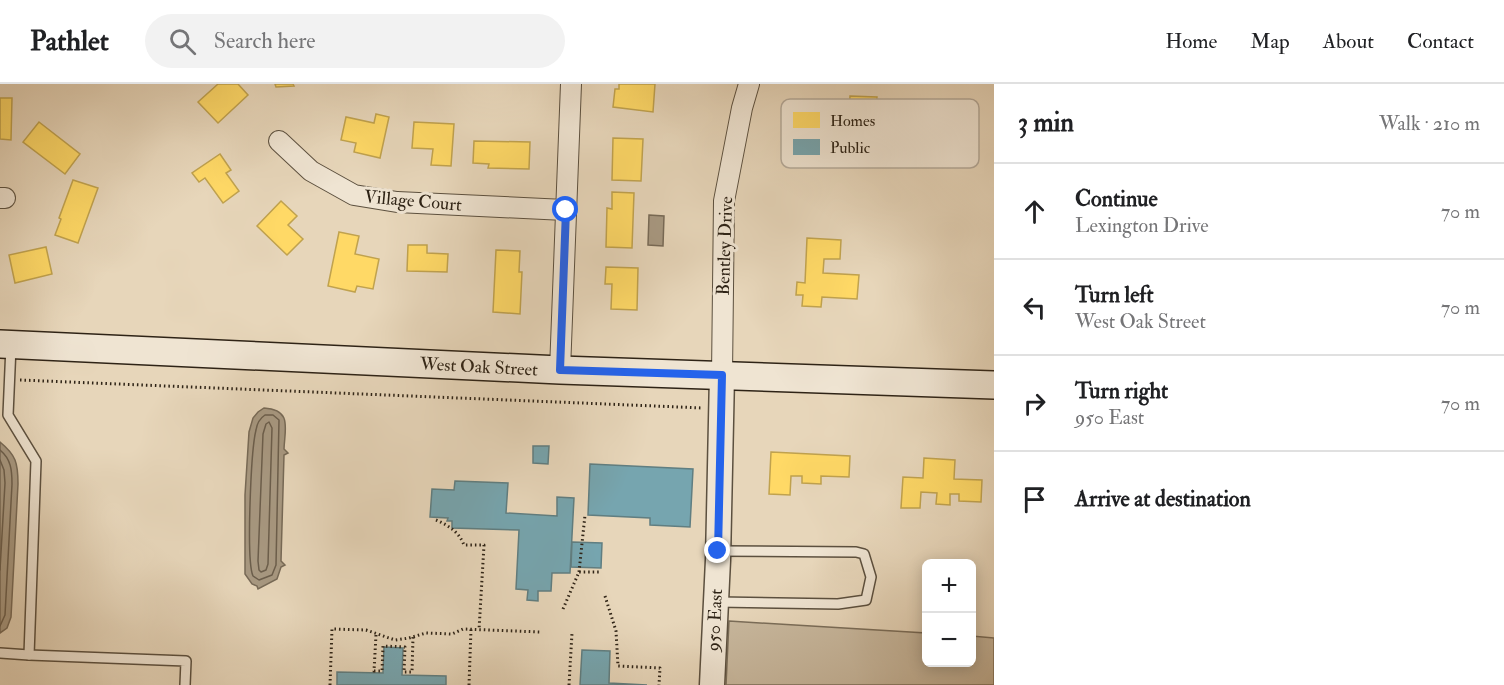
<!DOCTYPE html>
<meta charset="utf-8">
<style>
:root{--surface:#fff;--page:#f2f2f2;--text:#202124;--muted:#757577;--line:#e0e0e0}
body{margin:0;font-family:"IM FELL Double Pica",serif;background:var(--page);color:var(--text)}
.controls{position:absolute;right:18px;bottom:18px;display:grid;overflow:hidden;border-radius:9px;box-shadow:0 3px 15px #0003}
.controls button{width:54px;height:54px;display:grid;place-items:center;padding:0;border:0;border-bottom:2px solid var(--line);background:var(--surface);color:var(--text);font:30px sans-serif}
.stop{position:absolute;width:18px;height:18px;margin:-14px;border:4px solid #2563eb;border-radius:50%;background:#fff}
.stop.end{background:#2563eb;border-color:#fff;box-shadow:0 2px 6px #0008}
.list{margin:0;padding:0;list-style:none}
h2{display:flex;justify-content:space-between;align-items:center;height:78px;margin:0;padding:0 24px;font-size:26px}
h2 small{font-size:20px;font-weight:400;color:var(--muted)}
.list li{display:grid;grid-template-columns:39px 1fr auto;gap:18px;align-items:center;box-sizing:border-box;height:96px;padding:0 24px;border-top:2px solid var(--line)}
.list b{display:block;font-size:22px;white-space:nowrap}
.list p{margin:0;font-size:20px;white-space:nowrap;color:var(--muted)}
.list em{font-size:20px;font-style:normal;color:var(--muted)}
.icon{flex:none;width:33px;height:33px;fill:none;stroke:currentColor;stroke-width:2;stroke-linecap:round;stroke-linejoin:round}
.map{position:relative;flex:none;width:994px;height:601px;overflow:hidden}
header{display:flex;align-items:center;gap:36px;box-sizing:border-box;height:84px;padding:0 30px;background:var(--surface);border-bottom:2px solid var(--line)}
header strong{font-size:28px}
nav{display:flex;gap:33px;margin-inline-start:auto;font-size:21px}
.search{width:420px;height:54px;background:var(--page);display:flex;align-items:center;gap:15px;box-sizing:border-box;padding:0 21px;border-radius:33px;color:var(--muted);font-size:22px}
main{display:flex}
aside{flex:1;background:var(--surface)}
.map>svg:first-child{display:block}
</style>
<header>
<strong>Pathlet</strong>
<div class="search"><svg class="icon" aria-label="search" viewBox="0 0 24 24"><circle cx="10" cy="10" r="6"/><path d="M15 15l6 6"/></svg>Search here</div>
<nav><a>Home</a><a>Map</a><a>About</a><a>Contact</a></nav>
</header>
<main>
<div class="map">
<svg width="994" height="601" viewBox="0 0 994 601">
<rect width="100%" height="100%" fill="#e7d6ba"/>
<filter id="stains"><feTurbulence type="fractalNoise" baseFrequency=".00333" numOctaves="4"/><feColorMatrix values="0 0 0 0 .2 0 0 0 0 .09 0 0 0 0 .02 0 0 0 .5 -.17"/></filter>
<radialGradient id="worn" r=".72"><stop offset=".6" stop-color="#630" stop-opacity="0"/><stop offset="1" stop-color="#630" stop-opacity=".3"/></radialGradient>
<!-- green -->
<path fill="#c8b89e" stroke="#7b6e5a" stroke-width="1.5" d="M729,537L926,549V578H972V552L994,554V601H726Z"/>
<!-- water -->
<g fill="#a89982" stroke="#776a57" stroke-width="1.5">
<path d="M649,131L664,132L663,162L648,161Z"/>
<path d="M264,324C292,326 285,343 284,365L288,369L284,371L281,477L285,481L281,483L277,495L258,505L257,502L252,500L245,490V411L249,348L253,334L258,328Z"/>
<path d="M0,358C16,371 18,379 18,400L11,533L7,544L0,549Z"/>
</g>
<!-- homes -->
<g fill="#ffd966" stroke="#c0a24e" stroke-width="1.5">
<path d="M218,0H238L248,11L218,39L198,18Z"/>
<path d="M275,0H293L294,2L276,3Z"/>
<path d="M619,0H655L653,28L613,23L615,5H619Z"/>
<path d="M850,12L877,13L876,24L908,26L907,46H898L897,67L868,66L870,34L849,32Z"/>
<path d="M0,14H12L11,56L0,55Z"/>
<path d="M376,30L389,33L380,74L354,68L356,59L341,56L346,33L374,39Z"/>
<path d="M39,38L80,70L65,90L23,58Z"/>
<path d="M414,38L454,40L451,82L431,81L433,65L412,64Z"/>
<path d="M613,54L643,55L641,97L612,96Z"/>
<path d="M474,57L530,58L529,85L488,84L489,80L473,79Z"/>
<path d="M220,70L231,86L226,89L239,107L223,119L205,94L199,98L192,89Z"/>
<path d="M73,96L98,104L78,159L55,151L61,135L59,134Z"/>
<path d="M612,108L634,109L632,164L606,163L607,124L612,125Z"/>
<path d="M281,117L297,132L288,141L303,155L287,171L257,142Z"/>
<path d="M339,148L359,152L355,170L379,175L373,205L357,202L355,208L328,202Z"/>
<path d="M807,154L841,156L840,175H824L823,189L859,191L857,215L822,213L821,223L802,222L803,211H796L797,198L805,199Z"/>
<path d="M408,161H427V169L448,170L447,188L407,187Z"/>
<path d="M46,163L52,190L15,199L9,171Z"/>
<path d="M496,166L520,167L519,188H522L520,230L493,228Z"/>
<path d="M606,183L638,184L637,226L611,225L612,200H605Z"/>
<path d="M771,368L850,372L849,393L821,392V400L802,399V392H791L790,411L769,410Z"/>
<path d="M924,374L955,376L954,395L982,396L981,418L959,417V410H950V421L936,420L937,409L921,408L920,424H901L903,393L923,394Z"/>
</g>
<!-- public -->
<g fill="#76a5af" stroke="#607e81" stroke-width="1.5">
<path d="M533,362H549L548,380L533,379Z"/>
<path d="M590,380L693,385L690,443L650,441V434L588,431Z"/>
<path d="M455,397L508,399L506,429L557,432V413L574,414L570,489H552L551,507H538V517L527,516L528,506L516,505L519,446L452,444V437H447L448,434L430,433L432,405L454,406Z"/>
<path d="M572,458L602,459L601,484L571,483Z"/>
<path d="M384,563L403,564L402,591L446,592V601H337V588L383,589Z"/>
<path d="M582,566L610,567L609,599L647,601H580Z"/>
</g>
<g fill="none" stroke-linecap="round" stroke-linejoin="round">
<!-- shore -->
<g stroke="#6b5e4c" stroke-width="1.5">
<path d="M265,331H273L279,336L276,481L272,491L259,496L253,492C246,476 251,366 256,346C257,339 259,335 265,331Z"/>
<path d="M269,338L272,344L268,480L266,486L261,488L259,486L258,477L263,350L266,340Z"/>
<path d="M0,366C11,375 12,386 12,400L5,531L0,542"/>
<path d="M0,376L4,386L5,399L0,486"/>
</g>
<!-- service casing -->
<g stroke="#5c503f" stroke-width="12">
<g id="service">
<path d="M11,262L8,331L36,377L29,571L186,577L185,601"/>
<path d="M718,518L838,520L866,516L871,493L864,470L856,468L720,467"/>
<path d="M0,569L29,571"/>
</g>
</g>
<!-- minor casing -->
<g stroke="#5c503f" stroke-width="22">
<g id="minor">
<path d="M279,57L311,87L354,111L397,118L565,126"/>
<path d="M0,114H5"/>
<path d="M560,286L571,0"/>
<path d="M722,291L724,117L742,24L749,0"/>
</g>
</g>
<!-- tertiary casing -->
<g stroke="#5c503f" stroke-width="27">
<path id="tertiary" d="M712,601L718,476L722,291"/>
</g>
<!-- secondary casing -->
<g stroke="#2e2316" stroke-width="30">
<path id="secondary" d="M0,260L560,286L994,301"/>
</g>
<!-- path -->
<g stroke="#2e2316" stroke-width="3" stroke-dasharray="1.5 3" stroke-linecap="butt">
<path d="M20,296L703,324"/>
<path d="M436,436C448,441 459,448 464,461H484L479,546"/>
<path d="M579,488L585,431"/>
<path d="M605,512L616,547L618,582L660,584L659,601"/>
<path d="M563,525L579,488H599"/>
<path d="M376,551L374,587H382L383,562L405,563L404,588H412L413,553"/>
<path d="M330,601L332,545L366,546L395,556L409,554L426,549L452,550L463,545L540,548"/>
<path d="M469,601L471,545"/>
<path d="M569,601L572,549"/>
</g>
<!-- service -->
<use href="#service" stroke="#efe4d2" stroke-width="9"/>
<!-- minor -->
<use href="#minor" stroke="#efe4d2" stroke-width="20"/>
<!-- tertiary -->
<use href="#tertiary" stroke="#efe4d2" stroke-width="24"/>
<!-- secondary -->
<use href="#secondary" stroke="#efe4d2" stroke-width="27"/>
</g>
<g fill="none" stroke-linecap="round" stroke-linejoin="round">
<!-- route -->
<path stroke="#2563eb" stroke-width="8" d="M566,126L560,286L722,291L718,467"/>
</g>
<g text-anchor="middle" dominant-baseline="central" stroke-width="6" stroke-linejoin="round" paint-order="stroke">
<!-- street labels -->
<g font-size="18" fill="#2e2316" stroke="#efe4d2">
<text transform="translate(413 117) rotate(5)">Village Court</text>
<text transform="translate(725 162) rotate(-88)">Bentley Drive</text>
<text transform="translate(479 283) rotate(3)">West Oak Street</text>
<text transform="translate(715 536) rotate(-87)">950 East</text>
</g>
</g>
<!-- legend -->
<rect x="781" y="15" width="198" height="69" rx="9" fill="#efe4d2" stroke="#b5aa9a" stroke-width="1.5"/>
<rect x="793" y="28" width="27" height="16" fill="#ffd966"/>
<rect x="793" y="55" width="27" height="16" fill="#76a5af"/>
<g font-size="16" fill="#2e2316">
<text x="830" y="42">Homes</text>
<text x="830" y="69">Public</text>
</g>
<rect width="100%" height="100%" filter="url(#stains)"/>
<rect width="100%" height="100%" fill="url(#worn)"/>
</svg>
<div class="controls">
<button>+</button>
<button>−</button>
</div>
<div class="stop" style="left:566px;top:126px"></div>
<div class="stop end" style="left:718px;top:467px"></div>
</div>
<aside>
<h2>3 min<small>Walk · 210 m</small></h2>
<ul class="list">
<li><svg class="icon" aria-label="ahead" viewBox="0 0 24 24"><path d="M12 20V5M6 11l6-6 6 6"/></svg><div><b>Continue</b><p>Lexington Drive</p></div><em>70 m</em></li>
<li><svg class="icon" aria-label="left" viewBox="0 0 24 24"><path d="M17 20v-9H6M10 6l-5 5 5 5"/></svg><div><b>Turn left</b><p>West Oak Street</p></div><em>70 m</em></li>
<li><svg class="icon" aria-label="right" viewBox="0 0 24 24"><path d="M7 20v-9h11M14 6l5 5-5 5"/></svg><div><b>Turn right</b><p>950 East</p></div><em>70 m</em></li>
<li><svg class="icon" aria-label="arrive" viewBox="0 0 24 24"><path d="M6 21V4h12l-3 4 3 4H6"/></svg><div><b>Arrive at destination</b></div></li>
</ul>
</aside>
</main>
